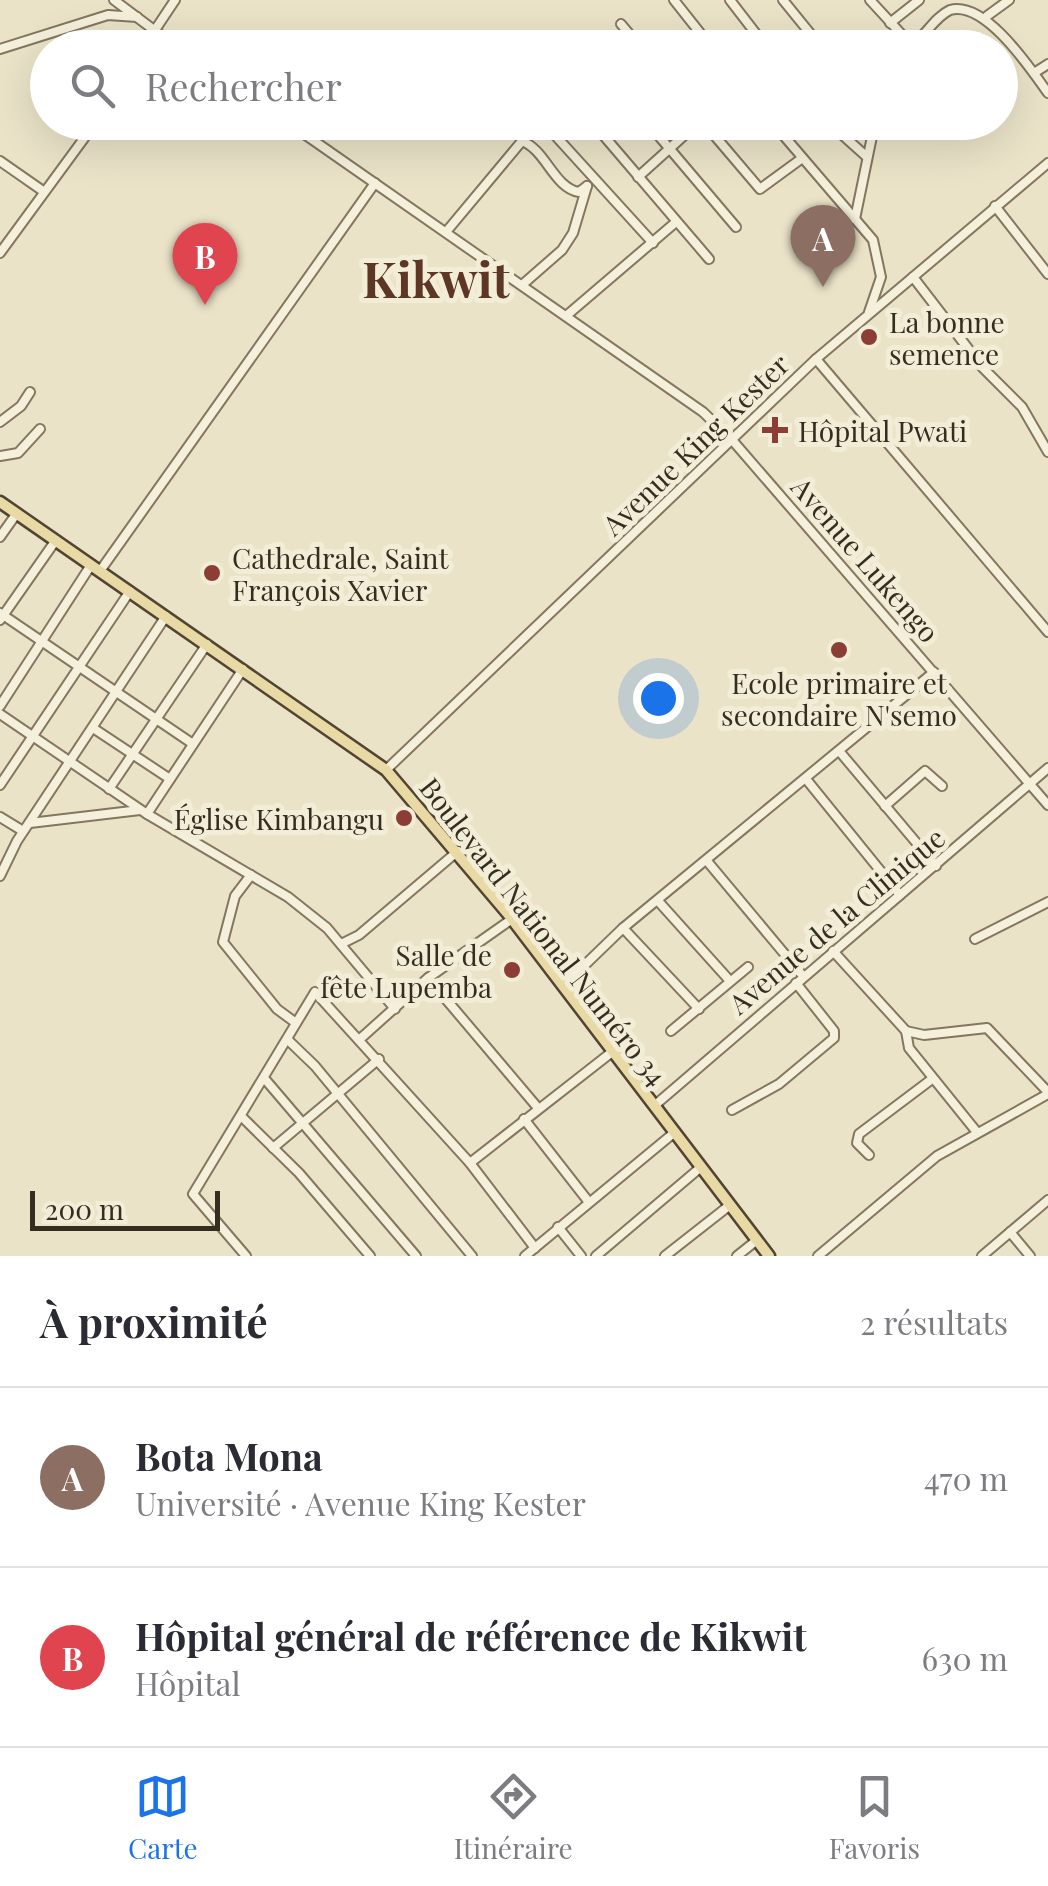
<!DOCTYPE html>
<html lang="fr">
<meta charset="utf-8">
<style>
:root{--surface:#fff;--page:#f2f2f3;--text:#2b2b33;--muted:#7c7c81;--line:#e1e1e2;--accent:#1a73e8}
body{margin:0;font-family:"Playfair Display",serif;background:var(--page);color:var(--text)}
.scale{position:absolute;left:30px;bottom:25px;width:190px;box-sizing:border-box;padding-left:10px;border:5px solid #362d21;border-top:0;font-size:28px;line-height:35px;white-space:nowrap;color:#362d21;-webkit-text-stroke:8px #f2edd7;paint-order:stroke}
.you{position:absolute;left:658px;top:698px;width:35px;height:35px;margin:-25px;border:8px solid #fff;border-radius:50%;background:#1a73e8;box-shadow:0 0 0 15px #1a73e833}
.badge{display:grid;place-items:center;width:65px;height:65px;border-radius:50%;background:var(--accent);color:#fff;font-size:32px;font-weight:700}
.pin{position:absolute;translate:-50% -82px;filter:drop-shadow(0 2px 5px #0008)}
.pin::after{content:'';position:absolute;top:52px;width:35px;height:30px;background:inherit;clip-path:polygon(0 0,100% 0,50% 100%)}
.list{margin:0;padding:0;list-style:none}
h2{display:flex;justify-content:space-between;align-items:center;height:130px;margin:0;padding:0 40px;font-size:42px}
h2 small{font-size:32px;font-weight:400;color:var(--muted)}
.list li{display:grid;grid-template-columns:65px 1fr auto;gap:30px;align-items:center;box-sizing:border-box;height:180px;padding:0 40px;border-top:2px solid var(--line)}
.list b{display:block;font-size:38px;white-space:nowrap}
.list p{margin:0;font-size:32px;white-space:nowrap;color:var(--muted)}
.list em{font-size:32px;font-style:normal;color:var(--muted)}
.icon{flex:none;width:55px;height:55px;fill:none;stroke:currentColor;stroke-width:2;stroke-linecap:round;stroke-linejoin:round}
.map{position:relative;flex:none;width:1048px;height:1256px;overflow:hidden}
.search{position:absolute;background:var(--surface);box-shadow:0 10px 40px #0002;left:30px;right:30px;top:30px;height:110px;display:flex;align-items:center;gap:25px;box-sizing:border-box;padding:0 35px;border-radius:55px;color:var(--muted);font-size:38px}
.sheet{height:490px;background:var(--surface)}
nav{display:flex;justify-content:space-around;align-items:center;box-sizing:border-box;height:140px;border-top:2px solid var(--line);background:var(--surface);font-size:28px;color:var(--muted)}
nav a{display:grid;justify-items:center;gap:5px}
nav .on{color:var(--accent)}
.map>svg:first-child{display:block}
</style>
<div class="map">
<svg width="1048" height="1256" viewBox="0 0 1048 1256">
<rect width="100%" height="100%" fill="#eae3c8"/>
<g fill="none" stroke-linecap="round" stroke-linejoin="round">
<!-- minor casing -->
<g stroke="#84765f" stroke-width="12">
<g id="minor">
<path d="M114,0L178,48"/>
<path d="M674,0L712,48"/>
<path d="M730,0L767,48"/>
<path d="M783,0L822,48"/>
<path d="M870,0L904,37L918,42"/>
<path d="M987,16L1009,0"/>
<path d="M890,23L919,0"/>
<path d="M621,24L641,48"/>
<path d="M155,30L175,0"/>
<path d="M908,48C925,38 933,18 950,10C985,0 1030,68 1048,93"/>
<path d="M0,49L108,15L137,17"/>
<path d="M1034,73L1048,64"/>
<path d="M287,122L703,412L733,441L1048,805"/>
<path d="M543,122L653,243"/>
<path d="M592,122L709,259"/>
<path d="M647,122L736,227"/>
<path d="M703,122L760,189L801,159"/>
<path d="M772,122L873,240L881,277L869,312"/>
<path d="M828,122L867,157"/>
<path d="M0,161L43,191"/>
<path d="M638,177L699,122"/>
<path d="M995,206L1048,274"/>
<path d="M855,219L875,122"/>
<path d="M446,232L522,141C546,150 554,188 579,192L587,186"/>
<path d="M0,253L96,122"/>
<path d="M913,277L983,368L1022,407L1048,452"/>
<path d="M522,285L562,250L573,233L587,186"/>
<path d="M566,316L676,222"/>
<path d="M816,359L1048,632"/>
<path d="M0,422L21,406L30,392"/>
<path d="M0,456L18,453L40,429"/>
<path d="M0,537L17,513"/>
<path d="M100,571L375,183"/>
<path d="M0,613L193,744"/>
<path d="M0,620L56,540"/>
<path d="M0,706L91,565"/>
<path d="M0,714L147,814L288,897L327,928L395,1009"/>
<path d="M93,728L170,779"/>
<path d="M840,752L936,866"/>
<path d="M386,770L816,359L1048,163"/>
<path d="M806,779L900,895"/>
<path d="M0,785L130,591"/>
<path d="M109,789L207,644"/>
<path d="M885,806L925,771L942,786"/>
<path d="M147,814L243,669"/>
<path d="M0,817L23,831"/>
<path d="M30,823L140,810"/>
<path d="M707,861L803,976"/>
<path d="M251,875L235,896L223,942L277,1009L296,1023"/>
<path d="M0,876L17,841L166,616"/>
<path d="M659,902L730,981"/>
<path d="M623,928L699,1009"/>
<path d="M975,939L1048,902"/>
<path d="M341,944L359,935L458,851"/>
<path d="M833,951L906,1031L909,1048L976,1131"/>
<path d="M428,978L538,1108"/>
<path d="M563,986L623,928L934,672"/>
<path d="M671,1031L748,967"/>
<path d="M906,1031L924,1035L987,1028L1048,1092"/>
<path d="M360,1039L428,978L512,919"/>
<path d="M288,1040L315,1066L472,1256"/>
<path d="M264,1078L416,1256"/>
<path d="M654,1106L1048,768"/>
<path d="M732,1110L779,1084L834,1038V1031L796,983"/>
<path d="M242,1117L299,1173L370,1256"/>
<path d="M524,1119L588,1201"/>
<path d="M273,1148L379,1059"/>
<path d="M869,1155L857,1143L859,1134L932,1079"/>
<path d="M470,1163L612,1052"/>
<path d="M558,1227L581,1256"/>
<path d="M1010,1232L1030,1256"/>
<path d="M246,1256L193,1194L315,992L470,1163L535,1248"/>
<path d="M525,1256L675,1132"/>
<path d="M596,1256L701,1167"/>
<path d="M665,1256L730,1205"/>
<path d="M737,1256L757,1240"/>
<path d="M818,1256L937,1156L1048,1094"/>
<path d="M982,1256L1048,1200"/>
</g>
</g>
<!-- major casing -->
<g stroke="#524433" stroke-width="15">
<path id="major" d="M0,502L386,770L509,915L769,1256"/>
</g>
<!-- minor -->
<use href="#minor" stroke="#f5f0db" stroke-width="8"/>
<!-- major -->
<use href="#major" stroke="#e8d9a5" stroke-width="10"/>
</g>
<!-- markers -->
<g fill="#8c3e36" stroke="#f2edd7" stroke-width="4">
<circle cx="869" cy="337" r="10"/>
<path d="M770 415h10v10h10v10h-10v10h-10v-10h-10v-10h10z"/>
<circle cx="212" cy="573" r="10"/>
<circle cx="839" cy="650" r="10"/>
<circle cx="404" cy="818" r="10"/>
<circle cx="512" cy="970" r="10"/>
</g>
<g text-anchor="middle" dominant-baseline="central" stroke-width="10" stroke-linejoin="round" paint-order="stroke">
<!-- poi labels -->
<g font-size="28" fill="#362d21" stroke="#f2edd7" text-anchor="start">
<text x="889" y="321">La bonne<tspan x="889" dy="32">semence</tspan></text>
<text x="798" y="430">Hôpital Pwati</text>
<text x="232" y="557">Cathedrale, Saint<tspan x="232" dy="32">François Xavier</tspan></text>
<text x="839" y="682" text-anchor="middle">Ecole primaire et<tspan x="839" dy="32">secondaire N'semo</tspan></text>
<text x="384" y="818" text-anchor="end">Église Kimbangu</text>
<text x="492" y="954" text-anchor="end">Salle de<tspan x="492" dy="32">fête Lupemba</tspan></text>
</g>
<!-- street labels -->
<g font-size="28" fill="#362d21" stroke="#f2edd7">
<text transform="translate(695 444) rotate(-44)">Avenue King Kester</text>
<text transform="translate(866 559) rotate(49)">Avenue Lukengo</text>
<text transform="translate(836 920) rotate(-40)">Avenue de la Clinique</text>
<text transform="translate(544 931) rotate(52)">Boulevard National Numéro 34</text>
</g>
<!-- town labels -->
<g font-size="48" font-weight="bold" fill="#5d3625" stroke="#f2edd7">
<text x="436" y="278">Kikwit</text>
</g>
</g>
</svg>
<div class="scale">200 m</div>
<div class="you"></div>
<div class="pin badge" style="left:823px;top:287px;background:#8d6e63">A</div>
<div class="pin badge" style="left:205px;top:305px;background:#e0444e">B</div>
<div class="search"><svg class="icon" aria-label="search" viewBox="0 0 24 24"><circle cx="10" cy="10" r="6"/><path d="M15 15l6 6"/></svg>Rechercher</div>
</div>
<section class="sheet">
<h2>À proximité<small>2 résultats</small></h2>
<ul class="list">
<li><span class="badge" style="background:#8d6e63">A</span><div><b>Bota Mona</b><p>Université · Avenue King Kester</p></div><em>470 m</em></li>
<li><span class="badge" style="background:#e0444e">B</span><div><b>Hôpital général de référence de Kikwit</b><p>Hôpital</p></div><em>630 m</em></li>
</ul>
</section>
<nav>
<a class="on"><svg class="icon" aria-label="map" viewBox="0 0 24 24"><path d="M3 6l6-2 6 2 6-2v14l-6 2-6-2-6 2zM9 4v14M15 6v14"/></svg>Carte</a>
<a><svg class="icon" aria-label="directions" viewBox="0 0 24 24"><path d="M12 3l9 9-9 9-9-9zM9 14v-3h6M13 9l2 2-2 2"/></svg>Itinéraire</a>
<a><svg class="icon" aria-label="saved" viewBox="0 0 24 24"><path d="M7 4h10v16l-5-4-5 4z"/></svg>Favoris</a>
</nav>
